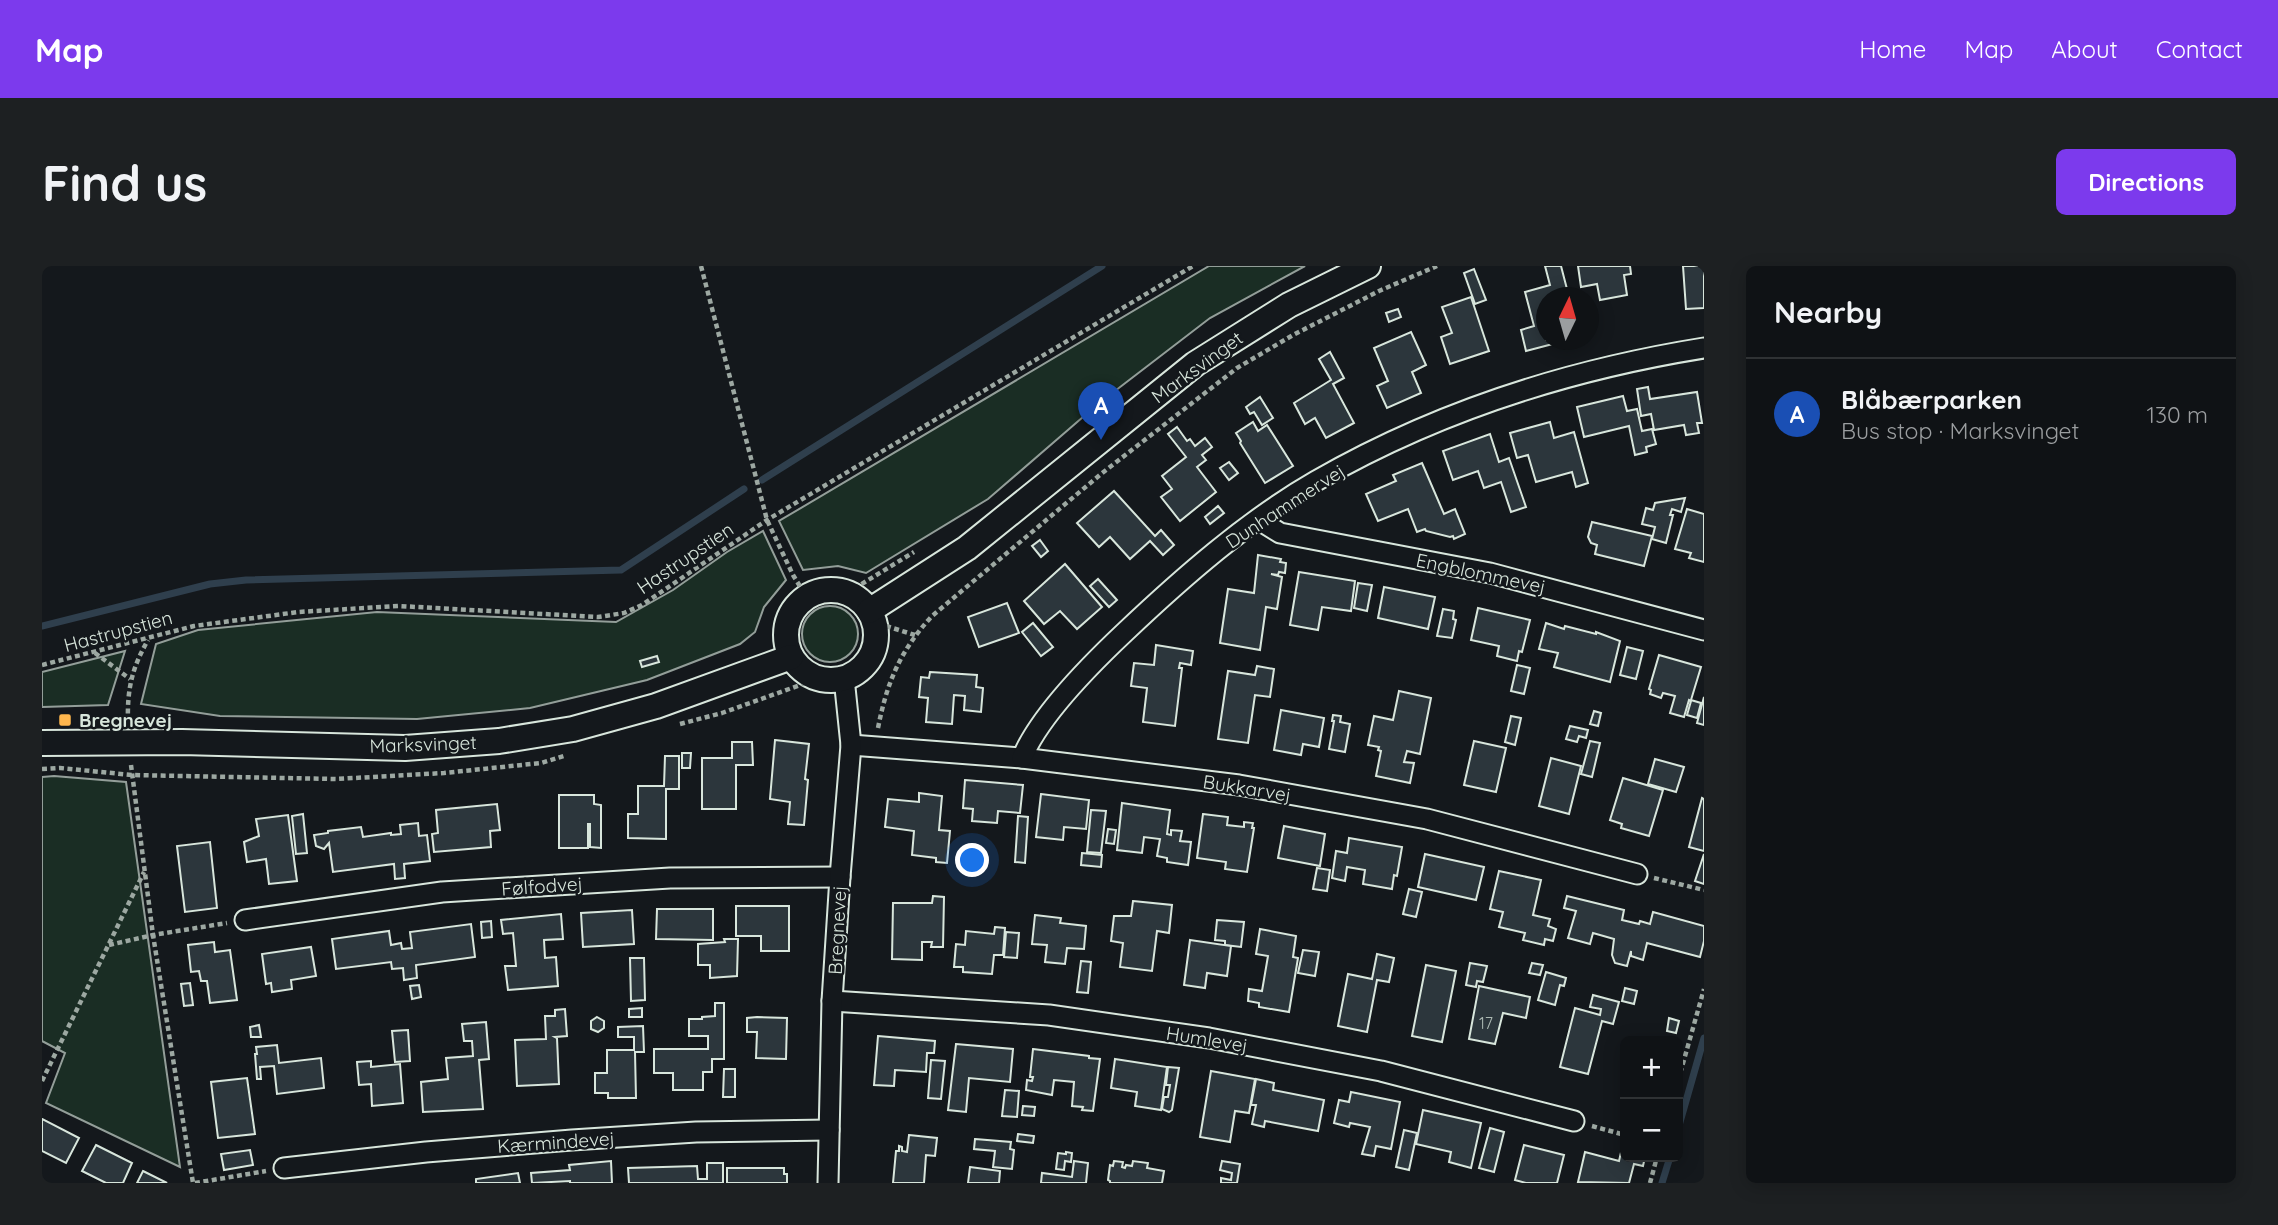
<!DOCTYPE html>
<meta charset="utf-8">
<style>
:root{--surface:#0f1215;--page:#1d2022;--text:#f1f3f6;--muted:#9b9ea0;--line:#2f3234;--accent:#7c3aed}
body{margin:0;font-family:Quicksand,sans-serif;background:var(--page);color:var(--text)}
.controls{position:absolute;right:21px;bottom:21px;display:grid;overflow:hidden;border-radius:10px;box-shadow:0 4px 18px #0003}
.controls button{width:63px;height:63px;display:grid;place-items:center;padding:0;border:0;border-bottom:2px solid var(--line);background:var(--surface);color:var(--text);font:35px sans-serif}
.compass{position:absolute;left:1494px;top:21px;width:63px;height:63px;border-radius:50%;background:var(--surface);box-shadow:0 4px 18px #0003;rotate:5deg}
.you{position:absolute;left:931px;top:595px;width:24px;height:24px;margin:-18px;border:5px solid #fff;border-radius:50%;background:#1a73e8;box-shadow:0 0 0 10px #1a73e833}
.badge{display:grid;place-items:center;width:46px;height:46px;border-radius:50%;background:var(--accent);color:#fff;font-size:23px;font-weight:700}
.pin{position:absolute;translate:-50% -58px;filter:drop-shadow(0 2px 4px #0008)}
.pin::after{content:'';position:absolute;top:37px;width:24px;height:21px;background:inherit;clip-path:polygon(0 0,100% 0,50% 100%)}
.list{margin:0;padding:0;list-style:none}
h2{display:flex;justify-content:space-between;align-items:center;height:91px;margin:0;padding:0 28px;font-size:30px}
h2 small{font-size:23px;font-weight:400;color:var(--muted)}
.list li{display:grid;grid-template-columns:46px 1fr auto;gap:21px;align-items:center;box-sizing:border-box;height:112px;padding:0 28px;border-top:2px solid var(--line)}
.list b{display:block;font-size:26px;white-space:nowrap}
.list p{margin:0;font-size:23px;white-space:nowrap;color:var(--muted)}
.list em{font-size:23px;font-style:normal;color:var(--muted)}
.map{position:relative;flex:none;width:1662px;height:917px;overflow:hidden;border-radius:10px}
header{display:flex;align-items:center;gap:42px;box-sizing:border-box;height:98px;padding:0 35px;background:var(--accent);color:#fff}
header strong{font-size:33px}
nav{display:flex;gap:38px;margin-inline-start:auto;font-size:24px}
.intro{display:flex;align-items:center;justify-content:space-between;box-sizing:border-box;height:168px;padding:0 42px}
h1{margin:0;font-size:49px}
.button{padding:18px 32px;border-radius:10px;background:var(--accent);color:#fff;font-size:24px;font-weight:700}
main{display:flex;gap:42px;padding:0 42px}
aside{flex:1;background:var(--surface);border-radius:10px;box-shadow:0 4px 18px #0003}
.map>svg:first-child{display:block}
</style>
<header>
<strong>Map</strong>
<nav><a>Home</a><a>Map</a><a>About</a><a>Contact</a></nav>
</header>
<div class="intro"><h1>Find us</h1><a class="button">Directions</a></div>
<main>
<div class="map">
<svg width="1662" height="917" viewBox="0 0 1662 917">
<rect width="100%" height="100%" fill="#14181c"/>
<!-- green -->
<g fill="#1a2d24" stroke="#939e99" stroke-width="2">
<path d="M1167,0H1263L1168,52L1056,138L946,233L824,307L796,300L761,304L737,255Z"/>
<path d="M721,265L744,314L722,341L713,366L698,378L605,414L488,442L375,453L178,450L99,438L114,378L156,364L335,346L574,356L631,324L685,286Z"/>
<circle cx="788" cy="368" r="28"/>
<path d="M83,385L66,439L0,441V406Z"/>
<path d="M12,510L84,516L138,901L4,837L23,787L0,775V511Z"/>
</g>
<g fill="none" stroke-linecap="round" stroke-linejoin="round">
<!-- stream -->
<g stroke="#2f3f4d" stroke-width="7">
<path d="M720,214L1060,0"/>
<path d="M0,360L168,318L204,314L579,304L702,223"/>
<path d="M1636,863L1662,772"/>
<path d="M1620,917L1628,891"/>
</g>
</g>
<!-- building -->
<g fill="#2c363c" stroke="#d8e6dc" stroke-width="2">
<path d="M1503,0H1519L1526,27L1515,32H1504V74H1526L1484,85L1479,64L1492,60L1483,26L1508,19Z"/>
<path d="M1536,0H1588L1589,8L1582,9L1585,29L1558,34L1555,18L1539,21Z"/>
<path d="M1641,0H1662V42L1644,43Z"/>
<path d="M1432,3L1444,34L1433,38L1422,7Z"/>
<path d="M1429,31L1447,85L1408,98L1399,71L1410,67L1400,41Z"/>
<path d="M1356,43L1359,51L1347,56L1344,47Z"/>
<path d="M1369,66L1384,99L1370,106L1379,127L1345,142L1335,120L1346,115L1332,82Z"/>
<path d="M1288,86L1302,112L1291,118L1312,157L1284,172L1273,152L1263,158L1252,137L1289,114L1277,93Z"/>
<path d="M1606,121L1608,133L1655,126L1660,157H1655L1657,167L1644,169L1642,159L1612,164L1609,148L1599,150L1595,123Z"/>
<path d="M1581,130L1585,145L1595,143L1600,165L1610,163L1614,178L1604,181L1605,186L1593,189L1587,160L1542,171L1535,141Z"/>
<path d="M1218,131L1231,152L1220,159L1212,146L1208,148L1204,141Z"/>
<path d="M1211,156L1216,165L1225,159L1251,200L1223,217L1198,177L1199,175L1194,167Z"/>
<path d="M1508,156L1512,172L1532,166L1546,217L1534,221L1530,206L1494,216L1486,189L1475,192L1468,167Z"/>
<path d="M1135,161L1145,175L1148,173L1153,180L1163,172L1170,181L1160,189L1164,194L1155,201L1174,226L1138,255L1119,231L1130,223L1120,210L1144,191L1126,168Z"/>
<path d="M1448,168L1457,196L1467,192L1484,241L1469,246L1459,216L1442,222L1436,205L1411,214L1401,185Z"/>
<path d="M1187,196L1196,207L1187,214L1178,202Z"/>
<path d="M1380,197L1402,248L1413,243L1423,268L1412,273L1411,270L1408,271L1384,265L1383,263L1375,266L1366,243L1336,255L1324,228L1354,215L1351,209Z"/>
<path d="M1072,225L1113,270L1119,264L1132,279L1121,289L1108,275L1088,293L1068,271L1057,281L1035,257Z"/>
<path d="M1643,232L1639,246L1630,243L1628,249H1631L1624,277L1610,273L1613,261L1600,258L1604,242L1611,244L1613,237Z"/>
<path d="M1176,240L1182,247L1168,258L1163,251Z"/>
<path d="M1645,243L1662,248V296L1647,292L1649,287L1633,283Z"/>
<path d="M1550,256L1610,270L1602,300L1553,288L1555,279L1549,277L1546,271Z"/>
<path d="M998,274L1006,285L999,291L990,280Z"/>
<path d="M1216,289L1239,293L1238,296L1244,297L1243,307L1237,306L1236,309L1229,308L1240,311L1235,343L1224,341L1218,384L1178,377L1186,323L1212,327Z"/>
<path d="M1023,298L1060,341L1035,363L1018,345L1002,358L982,335Z"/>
<path d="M1257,306L1313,315L1309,345L1280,341L1276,364L1248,359Z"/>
<path d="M1056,313L1075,334L1067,341L1048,320Z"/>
<path d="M1316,317L1330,319L1325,345L1312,342Z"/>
<path d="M1342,321L1393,331L1386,363L1336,352Z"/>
<path d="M965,337L977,367L937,381L926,351Z"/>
<path d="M1436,342L1488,354L1480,386L1477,385L1475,395L1455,390L1457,380L1429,374Z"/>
<path d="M1401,343L1412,345L1411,353L1414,354L1410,372L1395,370Z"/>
<path d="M991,357L1011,381L999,390L980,366Z"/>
<path d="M1504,357L1522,363L1523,360L1554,368V366L1578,375L1568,416L1512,401L1516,387L1497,383Z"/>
<path d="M1114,379L1151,385L1149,399L1138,397L1137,402H1140L1133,460L1101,456L1105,422L1089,420L1092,397L1112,399Z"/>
<path d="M1585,381L1601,385L1594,413L1578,409Z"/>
<path d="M1617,389L1659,401L1649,434L1659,437L1655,452L1645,449L1649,435L1647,434L1642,451L1628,447L1633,430L1621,427L1619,432L1608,428L1609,424L1607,423Z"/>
<path d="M615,390L617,396L600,401L598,395Z"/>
<path d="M1475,399L1488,402L1482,428L1469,425Z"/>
<path d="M1215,400L1232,403L1228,431L1213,429L1206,477L1176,473L1186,405L1213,409Z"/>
<path d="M888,406L935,409L934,421L941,422L939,446L922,444L923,430L912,429L910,458L884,456L886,432L877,431L879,411L887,412Z"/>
<path d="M1357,425L1389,432L1378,488L1365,485L1362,496L1372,497L1368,517L1334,510L1339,485L1336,484L1337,481L1326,479L1332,450L1351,454Z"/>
<path d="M1662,431V459L1655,457Z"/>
<path d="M1239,444L1282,452L1277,481L1261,478L1259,489L1232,484Z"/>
<path d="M1552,445L1559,447L1556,460L1548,458Z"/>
<path d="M1291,449L1299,450L1298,456L1308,458L1303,486L1287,483L1292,455H1290Z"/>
<path d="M1469,450L1479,452L1473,479L1463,476Z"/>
<path d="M1528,460L1546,464L1544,472L1537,470L1535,476L1524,473Z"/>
<path d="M733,474L767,478L763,513L766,514L762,559L746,558L748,536L728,533Z"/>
<path d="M1432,475L1464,482L1454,526L1422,519Z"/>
<path d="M1548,475L1558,477L1550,511L1539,508Z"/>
<path d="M690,476H710L711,499H694V543H660V492H690Z"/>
<path d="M640,487H649L648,502H640Z"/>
<path d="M623,490H637V523H624V573L586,572V548H596V520H622Z"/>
<path d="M1509,492L1539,500L1527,548L1497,540Z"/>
<path d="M1613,493L1642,501L1634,526L1606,518Z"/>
<path d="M1581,512L1621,524L1607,570L1579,562L1580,558L1568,554Z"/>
<path d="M923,514L981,519L978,547L956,545L955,557L930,555L931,543L921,542Z"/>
<path d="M877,527L900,530L897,564L908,565L905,597L894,596V592L870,589L872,565L843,561L846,533L877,536Z"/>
<path d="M999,528L1047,534L1044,563L1022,561L1021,574L994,571Z"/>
<path d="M517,529H552V538L559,539V582L548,581V558H546V582H517Z"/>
<path d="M1660,532L1662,533V585L1647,581Z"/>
<path d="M1080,537L1128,544L1125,568L1129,569V564L1140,565L1138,575L1149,576L1146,599L1125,596V592L1115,590L1118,573L1102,571L1100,587L1075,584Z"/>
<path d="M455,538L458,564L448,565L449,581L392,586L390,568L396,567L394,544Z"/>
<path d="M1049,544L1064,545L1059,587L1045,586Z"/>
<path d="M261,548L265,587L254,588L250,550Z"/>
<path d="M1161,548L1186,551L1185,559L1202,561V556L1211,557L1210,562H1212L1205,606L1183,603L1184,596L1155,592Z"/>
<path d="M246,549L255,615L227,618L224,593L205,596L202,576L217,570L214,553Z"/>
<path d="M976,550L986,551L983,597L973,596Z"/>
<path d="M376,557L377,570L385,569L388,595L362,598L363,612L353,613L352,598L291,606L287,577L282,583L274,580L272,569L286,567V565L319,561L321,571L349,567V569L359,568L358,559Z"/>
<path d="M1242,560L1283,568L1278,600L1236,592Z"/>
<path d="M1066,563L1074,564L1072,578L1064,577Z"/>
<path d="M1307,572L1360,581L1355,610L1352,609L1350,623L1321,618L1323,604L1305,601L1303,615L1290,612L1294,585L1305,587Z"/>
<path d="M168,576L175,642L143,646L135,580Z"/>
<path d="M1040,587L1060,589L1059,601L1039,599Z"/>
<path d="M1383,588L1442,601L1434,634L1376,621Z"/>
<path d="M1662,588V618L1653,615Z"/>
<path d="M1275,602L1288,604L1285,625L1271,623Z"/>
<path d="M1457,605L1499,614L1491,649L1508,653L1506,660L1514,663L1511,675L1503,673L1502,679L1481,674L1483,667L1457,661L1461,646L1448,643Z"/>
<path d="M1367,623L1380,626L1374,651L1361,648Z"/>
<path d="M891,630L902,631L901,681H889L890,676H880V694L850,693L851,637H890Z"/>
<path d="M1525,630L1582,644L1580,654L1597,658L1598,655L1608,658L1611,646L1662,660V675L1658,691L1605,677L1601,694L1589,690V685L1585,700L1573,697L1570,689L1572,673L1551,667L1548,678L1526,672L1534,645L1522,642Z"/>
<path d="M1091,635L1130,639L1127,667L1115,665L1110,705L1078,701L1081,677L1069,675L1072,650H1089Z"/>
<path d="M694,640H747V685H719V670H694Z"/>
<path d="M615,643H671V674L614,673Z"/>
<path d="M590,644L592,678L541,681L539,647Z"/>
<path d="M519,648L521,673L502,674L503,692L514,691L516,720L466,724L463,700H474L471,667L461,668L459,654Z"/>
<path d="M993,649L1019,652L1018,657L1044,660L1042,683L1025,682L1023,698L1003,696L1005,679L990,678Z"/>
<path d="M1175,654L1202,656L1199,681L1183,679V675L1173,674Z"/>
<path d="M449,655L450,671L440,672L439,656Z"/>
<path d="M429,658L433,691L374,699L375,712L362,714L361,702L350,703L349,696L294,703L290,673L347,665L349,679L359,677L360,683L370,682L368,666Z"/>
<path d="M953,661L963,662L961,689H952L950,708L921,706V701H912L914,678L923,679L924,665L952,668Z"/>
<path d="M1218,663L1254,670L1251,691L1256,692L1247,746L1217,741V737L1206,735L1207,723L1220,725L1226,690L1214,688Z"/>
<path d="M964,666L977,667L975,692L962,691Z"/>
<path d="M682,673H696L695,710L668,712V699H656V678L683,676Z"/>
<path d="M1148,674L1189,680L1185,710L1165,707L1163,722L1142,719Z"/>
<path d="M172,676L173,686L188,684L195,734L168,737L165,715H159L157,705L149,706L146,679Z"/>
<path d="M269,681L274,710L249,714L250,723L230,726L229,717L224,718L220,688Z"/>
<path d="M1261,684L1277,686L1273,710L1256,707Z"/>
<path d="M1335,688L1352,692L1347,716L1335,714L1325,766L1296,760L1306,708L1330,713Z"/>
<path d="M588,692H602L603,734L589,735Z"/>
<path d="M1039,695L1049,696L1046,727L1035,726Z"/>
<path d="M1428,697L1445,700L1441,716L1435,715L1434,721L1424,719Z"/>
<path d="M1490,697L1501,699L1498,709L1487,707Z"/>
<path d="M1384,699L1414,705L1400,776L1370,770Z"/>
<path d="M1504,706L1524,712L1522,720L1518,719L1513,739L1496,734Z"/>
<path d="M148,717L151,739L142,740L139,718Z"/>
<path d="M377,719L379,731L370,733L368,720Z"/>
<path d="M1437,720L1488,731L1484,752L1461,747L1453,778L1427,773Z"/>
<path d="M1583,722L1595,725L1592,738L1580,735Z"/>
<path d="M1551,729L1577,736L1571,758L1560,755L1546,808L1518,801L1533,742L1558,749L1559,743L1548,741Z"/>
<path d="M673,737H682V793H670V806H661V824H631V807H612V783H666V770H647V753H660V751L673,750Z"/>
<path d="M600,742V751H587V743Z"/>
<path d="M523,743L525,770L513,771L515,772L517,818L475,820L473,774L504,773L503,750H513V744Z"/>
<path d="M555,751L562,755V762L556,766L549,763V755Z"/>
<path d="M715,751L745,752L744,793L714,792L715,766H705V752Z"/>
<path d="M1627,752L1637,755L1634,767L1625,765Z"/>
<path d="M444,756L447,793L437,794L441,843L381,846L379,816L406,813L404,792L431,790L430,775H422L420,758Z"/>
<path d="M217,759L219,771H209L208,761Z"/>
<path d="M601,760L602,786H593L594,832H566V827H553V807H565V784H592V771H576V761Z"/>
<path d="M366,764L368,795L353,796L350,765Z"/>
<path d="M836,770L893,775L892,787H885L884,806L853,804L852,820L832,819Z"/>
<path d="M914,778L971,783L968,816L927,812L924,846L906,844Z"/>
<path d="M235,779L237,797L279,792L282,822L235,828L232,800L218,801L219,813H215L213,788H215L214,781Z"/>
<path d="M991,783L1047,790V792L1058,793L1051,845L1040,844L1041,841L1030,840L1032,816L1012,814L1010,829L984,824L985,814L990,815L991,811H988Z"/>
<path d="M1073,793L1125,801L1119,844L1093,840L1095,826L1069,822Z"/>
<path d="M889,794L903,795L899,833L886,832Z"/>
<path d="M329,795V801L358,798L361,837L330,840L329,818L317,819L315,796Z"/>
<path d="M1126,801L1137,802L1130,844L1127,846L1120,843L1122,831H1126L1128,819H1124Z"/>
<path d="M682,803H693V831H681Z"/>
<path d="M1169,805L1213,813L1207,847L1193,845L1188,876L1158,871Z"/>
<path d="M205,812L213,868L176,872L169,816Z"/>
<path d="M1214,813L1232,817L1231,824L1282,834L1276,865L1223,855L1222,861L1210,858L1214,839H1209Z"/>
<path d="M963,824L977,825L975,851L960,850Z"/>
<path d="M1309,826L1358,836L1349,883L1334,880L1332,890L1320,888L1328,861L1308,857L1307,861L1292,857L1297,834L1307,836Z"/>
<path d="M981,840L993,841L992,850L980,849Z"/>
<path d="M1381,844L1439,857L1429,902L1407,896L1409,886L1374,878Z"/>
<path d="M0,853L37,872L24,897L0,885Z"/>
<path d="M1448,862L1462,866L1452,906L1437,902Z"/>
<path d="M1362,864L1375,867L1367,904L1354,901Z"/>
<path d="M976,868L992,870L991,877L975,875Z"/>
<path d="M867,869L895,872L893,890L884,889L882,917H851L854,885H857V880L860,881V885L865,886Z"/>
<path d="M933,873L969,876L968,883L972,884L970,903L951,901L953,885L932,883Z"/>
<path d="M54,879L90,897L81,917H64L40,905Z"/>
<path d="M1482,879L1522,889L1515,917H1484L1473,914Z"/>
<path d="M1580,882L1583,883V891H1603L1601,900L1592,898L1587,917L1536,916L1543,886L1577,895Z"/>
<path d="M208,884L211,899L182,904L179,888Z"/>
<path d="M1024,886L1030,887L1029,896L1023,895L1022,904L1014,903L1016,887L1024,888Z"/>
<path d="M569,895L570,917H528V915L490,917L489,907L528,904L527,899Z"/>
<path d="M1032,895L1046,897L1044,917H999L1000,907L1030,911Z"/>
<path d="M1072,895L1081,896L1080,901L1083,902L1084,899L1090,900L1091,895L1106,897L1105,902L1122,905L1120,917H1068V915L1066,914L1068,899L1071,900Z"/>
<path d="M1180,895L1198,898L1195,917H1179V912L1189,914L1190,907L1178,904Z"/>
<path d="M665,897H681V917H587L586,902L655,900L656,913H665Z"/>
<path d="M928,901L958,905L957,917H926Z"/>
<path d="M685,902H742V908H745V917H685Z"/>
<path d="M101,905L125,917H95Z"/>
<path d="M476,907L478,917H434V913Z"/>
</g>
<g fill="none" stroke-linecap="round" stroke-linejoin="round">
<!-- minor casing -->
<g stroke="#d8e6dc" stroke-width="23">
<g id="minor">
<path d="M1217,254L1238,267L1448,307L1662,364"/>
<path d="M809,479L980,492L1197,519L1385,553L1595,608"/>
<path d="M980,492C997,450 1049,398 1083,366C1140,312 1206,254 1274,215C1394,146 1525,104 1662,82"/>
<path d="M203,654L400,626L628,612L798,611"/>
<path d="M790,735L1007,749L1167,772L1339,805L1532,855"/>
<path d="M242,902L384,886L530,874L654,866L787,864"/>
<path d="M786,917L790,735L798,611L809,479L802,412"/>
</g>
</g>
<!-- tertiary casing -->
<g stroke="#d8e6dc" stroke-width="28">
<g id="tertiary">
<circle cx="789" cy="369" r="45"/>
<path d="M827,345L925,282L1153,98L1247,39L1326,0"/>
<path d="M0,477L140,476L363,482L457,475L531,463L614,440L749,391"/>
</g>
</g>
<!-- path -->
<g stroke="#9da8a2" stroke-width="4.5" stroke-dasharray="5 3.5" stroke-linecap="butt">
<path d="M659,0L725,254L751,309L764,330"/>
<path d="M805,327L872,286"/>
<path d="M844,360L873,369"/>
<path d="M53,387L88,413"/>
<path d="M0,399L152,360L256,346L357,340L556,351L582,347L600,339L725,254L1151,0"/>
<path d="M86,456C85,423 90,402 106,374"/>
<path d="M638,458L680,447L778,412"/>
<path d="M836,462C845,416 858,385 890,350L1059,208L1195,102L1251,69L1337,25L1395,0"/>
<path d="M89,499L111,669L151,917"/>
<path d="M0,503L18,502L90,509L294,513L402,507L499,497L522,490"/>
<path d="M1612,612L1662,624"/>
<path d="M67,679L111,669L185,657"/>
<path d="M0,815L102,606"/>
<path d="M1636,815L1662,723"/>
<path d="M1550,860L1583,869"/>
<path d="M153,917L224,905"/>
<path d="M1608,917L1615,891"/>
</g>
<!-- minor -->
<use href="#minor" stroke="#14181c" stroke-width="19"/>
<!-- tertiary -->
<use href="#tertiary" stroke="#14181c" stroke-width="24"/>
</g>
<!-- markers -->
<rect fill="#ffb74d" stroke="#14181c" stroke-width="2.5" x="16" y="447" width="14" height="14" rx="3.5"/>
<g text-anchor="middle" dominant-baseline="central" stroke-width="5" stroke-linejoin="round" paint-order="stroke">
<!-- number labels -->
<g font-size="16" fill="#adbab4">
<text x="1444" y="757">17</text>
</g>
<!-- street labels -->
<g font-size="19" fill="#d8e6dc" stroke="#14181c">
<text transform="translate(1155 101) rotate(-36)">Marksvinget</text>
<text transform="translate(1243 240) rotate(-33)">Dunhammervej</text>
<text transform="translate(643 292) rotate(-34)">Hastrupstien</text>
<text transform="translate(1439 307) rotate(12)">Engblommevej</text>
<text transform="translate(76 365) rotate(-15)">Hastrupstien</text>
<text transform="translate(381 478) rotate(-2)">Marksvinget</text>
<text transform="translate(1205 522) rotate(9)">Bukkarvej</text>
<text transform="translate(500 620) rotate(-4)">Følfodvej</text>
<text transform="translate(795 664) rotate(-87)">Bregnevej</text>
<text transform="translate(1165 773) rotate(9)">Humlevej</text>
<text transform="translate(514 876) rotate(-4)">Kærmindevej</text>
</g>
<!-- poi labels -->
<g font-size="19" font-weight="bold" fill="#d8e6dc" stroke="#14181c" text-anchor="start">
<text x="37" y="454">Bregnevej</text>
</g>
</g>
</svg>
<div class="controls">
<button>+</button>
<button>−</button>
</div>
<svg class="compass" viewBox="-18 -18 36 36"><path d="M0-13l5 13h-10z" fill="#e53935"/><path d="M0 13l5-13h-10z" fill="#9b9ea0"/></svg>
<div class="you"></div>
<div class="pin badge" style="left:1059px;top:174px;background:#1a4fb4">A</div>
</div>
<aside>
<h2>Nearby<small></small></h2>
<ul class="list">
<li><span class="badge" style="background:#1a4fb4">A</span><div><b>Blåbærparken</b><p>Bus stop · Marksvinget</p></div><em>130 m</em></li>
</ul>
</aside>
</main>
